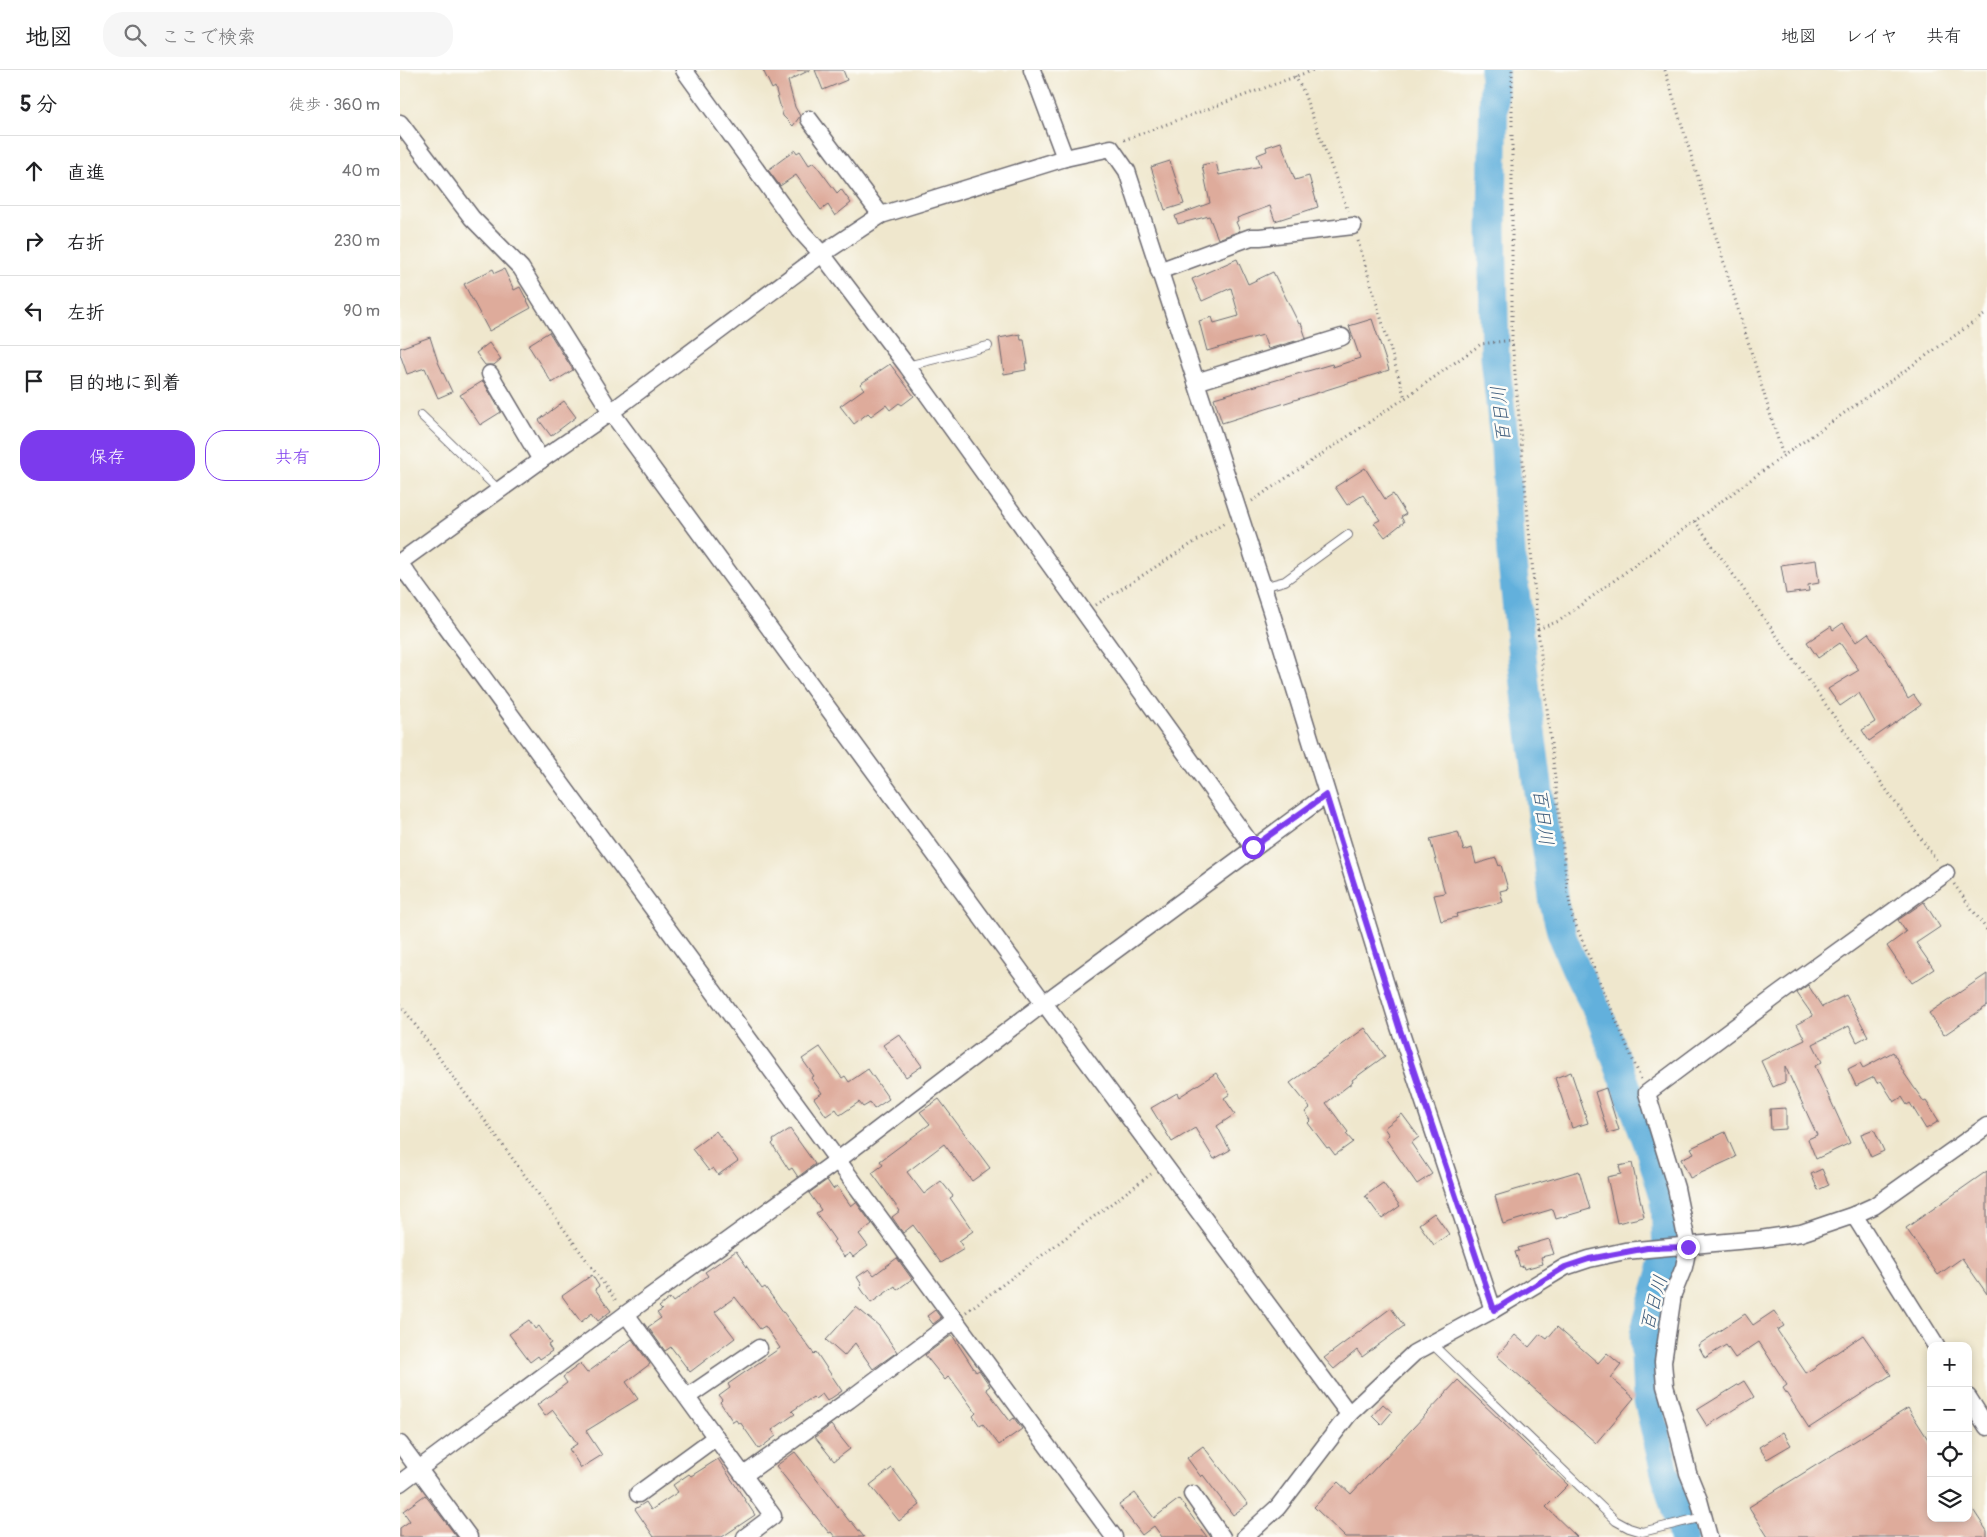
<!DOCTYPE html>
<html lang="ja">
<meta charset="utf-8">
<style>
:root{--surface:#fff;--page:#f6f6f6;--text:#202124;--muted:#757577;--line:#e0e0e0;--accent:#7c3aed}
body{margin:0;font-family:Pangolin,"Klee One",sans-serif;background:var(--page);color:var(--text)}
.controls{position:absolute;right:15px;bottom:15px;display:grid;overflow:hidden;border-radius:10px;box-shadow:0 2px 8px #0003}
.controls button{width:45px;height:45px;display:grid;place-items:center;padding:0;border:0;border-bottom:1px solid var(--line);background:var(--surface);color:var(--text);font:25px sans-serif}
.stop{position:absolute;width:15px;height:15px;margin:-11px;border:4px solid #7c3aed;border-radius:50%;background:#fff}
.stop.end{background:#7c3aed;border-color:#fff;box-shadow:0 1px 5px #0008}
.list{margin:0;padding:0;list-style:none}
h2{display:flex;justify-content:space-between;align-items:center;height:65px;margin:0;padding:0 20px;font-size:21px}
h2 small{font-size:16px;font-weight:400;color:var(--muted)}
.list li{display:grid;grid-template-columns:32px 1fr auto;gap:15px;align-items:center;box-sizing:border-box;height:70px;padding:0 20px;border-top:1px solid var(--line)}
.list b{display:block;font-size:19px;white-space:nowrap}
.list em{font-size:16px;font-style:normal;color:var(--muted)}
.actions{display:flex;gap:10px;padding:15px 20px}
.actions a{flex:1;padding:11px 0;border:1px solid var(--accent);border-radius:20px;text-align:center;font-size:18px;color:var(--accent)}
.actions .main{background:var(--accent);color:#fff}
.icon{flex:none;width:28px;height:28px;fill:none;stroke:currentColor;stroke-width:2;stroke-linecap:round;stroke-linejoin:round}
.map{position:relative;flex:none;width:1587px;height:1467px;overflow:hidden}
header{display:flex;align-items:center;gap:30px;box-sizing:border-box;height:70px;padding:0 25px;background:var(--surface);border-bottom:1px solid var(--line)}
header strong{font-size:24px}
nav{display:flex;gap:28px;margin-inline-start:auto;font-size:18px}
.search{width:350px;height:45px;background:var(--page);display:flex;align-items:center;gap:12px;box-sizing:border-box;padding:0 18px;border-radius:20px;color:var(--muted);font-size:19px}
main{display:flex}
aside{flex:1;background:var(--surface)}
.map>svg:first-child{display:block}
</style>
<header>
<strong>地図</strong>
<div class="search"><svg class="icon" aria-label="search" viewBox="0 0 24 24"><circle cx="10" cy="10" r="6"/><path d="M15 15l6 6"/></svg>ここで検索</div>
<nav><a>地図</a><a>レイヤ</a><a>共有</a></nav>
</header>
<main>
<aside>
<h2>5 分<small>徒歩 · 360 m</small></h2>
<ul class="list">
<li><svg class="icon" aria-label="ahead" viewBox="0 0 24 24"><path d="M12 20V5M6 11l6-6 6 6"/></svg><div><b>直進</b></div><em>40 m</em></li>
<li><svg class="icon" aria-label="right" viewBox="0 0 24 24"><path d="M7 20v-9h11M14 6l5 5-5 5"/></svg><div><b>右折</b></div><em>230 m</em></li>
<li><svg class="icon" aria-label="left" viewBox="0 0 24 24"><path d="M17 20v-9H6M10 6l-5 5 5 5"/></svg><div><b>左折</b></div><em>90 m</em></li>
<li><svg class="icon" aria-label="arrive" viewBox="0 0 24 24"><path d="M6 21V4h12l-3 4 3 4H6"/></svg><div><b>目的地に到着</b></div></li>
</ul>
<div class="actions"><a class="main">保存</a><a>共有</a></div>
</aside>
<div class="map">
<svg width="1587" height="1467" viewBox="0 0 1587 1467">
<rect width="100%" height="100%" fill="#fdfcf7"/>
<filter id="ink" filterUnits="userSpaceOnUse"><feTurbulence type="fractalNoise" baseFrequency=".02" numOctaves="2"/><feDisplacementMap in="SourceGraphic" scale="10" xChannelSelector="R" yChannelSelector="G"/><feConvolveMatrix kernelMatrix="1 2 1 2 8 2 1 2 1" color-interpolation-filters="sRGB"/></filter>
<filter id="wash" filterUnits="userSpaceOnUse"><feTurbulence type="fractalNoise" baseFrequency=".0096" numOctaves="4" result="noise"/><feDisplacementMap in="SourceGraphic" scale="20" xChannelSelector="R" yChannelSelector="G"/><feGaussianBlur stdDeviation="1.12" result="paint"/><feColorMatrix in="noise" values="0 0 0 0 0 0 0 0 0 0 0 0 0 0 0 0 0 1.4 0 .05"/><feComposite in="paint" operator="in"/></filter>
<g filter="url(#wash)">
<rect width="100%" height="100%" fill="#efe7cd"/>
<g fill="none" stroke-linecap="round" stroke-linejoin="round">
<!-- river -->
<path stroke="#62b0dc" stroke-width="29" d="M1094,0L1092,160L1095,287L1105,379L1111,484L1127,632L1154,834L1163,869L1176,899L1200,946L1248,1074L1265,1129L1267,1184L1244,1264L1247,1326L1265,1402L1283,1467"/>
</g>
<g id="blocks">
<!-- building -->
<g fill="#deab9b">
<path d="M363,0H410L388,11L395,37L400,46L393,56L383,46L375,17L372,19Z"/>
<path d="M415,0H443L447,10L423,20Z"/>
<path d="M881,72L895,110L909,106L918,137L875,151L870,136L837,148L838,151L836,152L840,161L818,169L809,146L778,154L775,146L810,133L802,95L816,92L819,105L861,96L857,85L867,81L866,77Z"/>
<path d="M395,80L397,83L400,81L409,95L414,92L437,123L441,119L451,133L435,146L428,135L421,140L396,105L380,116L368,100Z"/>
<path d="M770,91L784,134L765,140L751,97Z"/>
<path d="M837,189L848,214L873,202L899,254L901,253L906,268L868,279L863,265L807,281L799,251L812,247L814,253L839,246L831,218L802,231L792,209Z"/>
<path d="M93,199L95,203L104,199L114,220L120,217L131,238L89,261L64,214Z"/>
<path d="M972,249L989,300L822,353L814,328L932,294L933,297L960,288L949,256Z"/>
<path d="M149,262L173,300L152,313L128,275Z"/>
<path d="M620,264L621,270H624L628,293H625L626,300L604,304L599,268Z"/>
<path d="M30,267L38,292L52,322L38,328L25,298L7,304L0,284V278Z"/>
<path d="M89,273L101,289L94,295H85L76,283Z"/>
<path d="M490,294L514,326L502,335L499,333L490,340L486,335L471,346L468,343L454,354L440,336L464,319L460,314Z"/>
<path d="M83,311L101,342L80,355L60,325Z"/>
<path d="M164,331L176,347L151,366L139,350Z"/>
<path d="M965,398L985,429L993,424L1006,444L1001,447L1004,452L985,467L974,453L980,450L963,425L947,435L935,417Z"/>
<path d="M1416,490L1419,513L1408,515L1409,521L1386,524L1381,495Z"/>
<path d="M1443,553L1456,572L1468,563L1486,588L1508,629L1514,625L1521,635L1469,671L1462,660L1475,652L1459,623L1440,636L1428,619L1459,600L1440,573L1418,588L1407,572L1431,556L1433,560Z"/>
<path d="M1058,762L1064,781L1072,778L1076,794L1096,788L1099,796L1101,795L1108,819L1100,821L1103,832L1056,844L1057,847L1041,851L1034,825L1045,823L1030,769Z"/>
<path d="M1524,832L1540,857L1516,873L1534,899L1512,913L1487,876L1506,862L1498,850Z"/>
<path d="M1587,904V936L1544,965L1529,943Z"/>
<path d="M1408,915L1422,937L1446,925L1468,966L1457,972L1449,956L1413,974L1422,992L1415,996L1450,1073L1416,1089L1408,1069L1417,1065L1385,996V1012L1373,1017L1361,991L1405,970L1397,954L1413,946L1397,923Z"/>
<path d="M965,958L985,986L952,1010L953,1012L926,1033L948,1062L946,1064L953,1072L935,1085L929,1077L927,1078L908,1053L911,1050L905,1042L910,1038L890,1013Z"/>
<path d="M499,964L522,996L506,1007L483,975Z"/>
<path d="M420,977L442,1008L445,1006L449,1012L468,999L489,1029L474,1039L470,1033L463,1037L459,1032L440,1045L436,1039L426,1046L414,1028L422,1023L411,1008L414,1006L402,989Z"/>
<path d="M1493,982L1504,1003L1524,1032L1526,1031L1539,1051L1526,1059L1510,1033L1507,1035L1502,1027L1494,1032L1481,1011L1477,1013L1474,1007L1456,1016L1448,999L1460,993L1463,998Z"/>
<path d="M1171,1002L1188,1053L1172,1058L1155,1008Z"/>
<path d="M816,1003L830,1024L824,1028L835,1044L817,1056L830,1080L814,1089L795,1058L772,1072L751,1038L777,1023L779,1027Z"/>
<path d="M1206,1018L1219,1060L1208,1063L1195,1022Z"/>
<path d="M539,1029L590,1098L572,1111L544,1074L507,1102L524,1124L541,1111L553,1126L550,1128L573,1161L559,1171L564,1179L541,1193L513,1155L503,1163L492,1147L500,1141L472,1103L483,1095L480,1091L530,1054L520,1042Z"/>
<path d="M1386,1038V1059L1371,1060L1370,1039Z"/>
<path d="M1002,1044L1019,1067L1011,1073L1032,1104L1017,1114L985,1068L989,1065L984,1058Z"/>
<path d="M390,1059L415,1094L398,1107L392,1098L389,1100L372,1074L374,1072L373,1070Z"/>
<path d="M1474,1059L1484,1081L1471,1087L1461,1064Z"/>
<path d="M316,1061L338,1091L318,1105L313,1098L309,1101L292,1079Z"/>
<path d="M1325,1062L1336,1087L1290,1108L1281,1089L1294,1083L1291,1078Z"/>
<path d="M1232,1093L1244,1147L1217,1153L1207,1107L1221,1104L1219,1096Z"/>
<path d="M1422,1099L1429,1115L1418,1120L1411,1104Z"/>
<path d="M1179,1101L1190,1139L1156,1149L1153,1139L1103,1154L1095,1126Z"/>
<path d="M1587,1101V1224L1562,1188L1538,1205L1506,1158Z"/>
<path d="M427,1110L433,1119L437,1116L451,1136L456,1132L472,1154L459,1164L468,1176L453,1187L450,1183L444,1187L433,1172L435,1170L416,1143L421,1140L409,1123Z"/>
<path d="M983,1113L1000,1136L982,1149L965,1126Z"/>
<path d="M1034,1143L1049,1164L1034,1175L1019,1154Z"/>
<path d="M1149,1169L1154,1184L1141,1187L1143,1194L1124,1199L1123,1196L1120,1197L1115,1182L1119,1181L1118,1178Z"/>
<path d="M336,1181L362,1219L365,1217L414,1284L416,1282L442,1321L427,1331L422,1324L415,1329L413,1327L392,1341L395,1344L372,1360L376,1366L359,1379L340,1352L338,1353L336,1350L333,1352L320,1332L322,1330L319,1326L330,1318L328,1314L380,1278L365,1256L360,1259L335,1227L315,1242L335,1268L290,1302L271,1277L265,1281L248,1257L261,1248L257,1243L262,1240L259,1237L270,1228L273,1232L308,1206L305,1202Z"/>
<path d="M497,1188L512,1209L497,1220L495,1216L471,1233L460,1217L462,1215L457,1207L469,1199L474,1205Z"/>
<path d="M192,1205L199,1216L195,1219L211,1241L198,1251L192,1243L181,1252L162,1226Z"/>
<path d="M456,1237L479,1256L497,1282L473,1299L455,1273L444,1286L426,1270Z"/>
<path d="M991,1238L1004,1256L962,1287L957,1280L934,1299L924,1288Z"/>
<path d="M535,1240L541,1248L533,1254L527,1246Z"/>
<path d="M1374,1241L1384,1256L1377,1260L1406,1303L1463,1265L1491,1305L1409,1358L1383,1318L1387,1315L1359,1272L1335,1288L1326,1275L1305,1288L1298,1275L1345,1244L1353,1255Z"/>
<path d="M129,1250L135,1259L139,1256L151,1273L148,1275L152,1281L140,1289L138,1286L130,1292L109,1264Z"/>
<path d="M1157,1257L1198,1293L1207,1283L1221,1295L1211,1308L1234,1328L1196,1373L1097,1286L1115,1265L1129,1277L1140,1264L1147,1269Z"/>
<path d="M552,1265L576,1302L579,1300L590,1316L586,1319L610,1351L614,1348L622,1359L599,1375L583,1354L580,1356L573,1346L576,1343L549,1306L545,1310L525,1285Z"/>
<path d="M232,1269L250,1294L226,1312L238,1329L186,1361L202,1385L181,1398L169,1379L177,1374L169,1361L153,1340L145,1346L137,1335L167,1313L163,1307L180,1294L187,1303Z"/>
<path d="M1058,1310L1168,1415L1146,1437L1177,1467H945L914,1437L938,1412L951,1424Z"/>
<path d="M1344,1311L1354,1327L1307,1356L1297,1340Z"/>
<path d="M983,1334L992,1342L981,1355L972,1346Z"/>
<path d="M1508,1338L1531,1374V1448H1568V1432L1587,1461V1467H1368L1349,1437Z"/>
<path d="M431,1355L450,1379L434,1391L415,1367Z"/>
<path d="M1383,1362L1391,1375L1367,1389L1359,1377Z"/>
<path d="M803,1376L848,1434L833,1445L803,1405L801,1407L787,1388Z"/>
<path d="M395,1382L450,1452L451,1451L464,1467H435L431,1462L429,1463L376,1396Z"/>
<path d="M318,1389L355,1445L322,1467H254L235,1439L246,1432L251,1440L278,1422L273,1415L289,1404L291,1406Z"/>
<path d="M492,1398L520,1435L499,1451L470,1415Z"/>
<path d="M735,1423L754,1448L779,1429L807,1467H762L754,1456L742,1465L719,1435Z"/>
<path d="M25,1425L57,1467H0V1458L10,1451L3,1441Z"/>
</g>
</g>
</g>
<g filter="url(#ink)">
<use href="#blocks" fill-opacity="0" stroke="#6a676e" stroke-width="1"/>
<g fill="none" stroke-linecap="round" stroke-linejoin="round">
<!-- service casing -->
<g stroke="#6a676e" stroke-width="10">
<g id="service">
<path d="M507,296L588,276"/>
<path d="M21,345L99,420"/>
<path d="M863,517L885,511L948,465"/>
<path d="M1032,1274L1216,1451L1229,1458L1242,1462L1303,1447"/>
</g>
</g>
<!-- minor casing -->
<g stroke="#6a676e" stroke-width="19">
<g id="minor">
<path d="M284,0L399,159L422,184L507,296L853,777"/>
<path d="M632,0L665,88"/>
<path d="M409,49L481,145"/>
<path d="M0,53L72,148L121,198L211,342L644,933L949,1344"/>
<path d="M759,201L851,167H860L953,156"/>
<path d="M90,304L141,390"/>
<path d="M796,312L942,267"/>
<path d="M0,492L141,390L211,342L422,184L481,145L665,88L711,78L727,101L870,538L999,957L1093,1240"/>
<path d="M0,494L714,1467"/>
<path d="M1454,1145L1536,1276"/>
<path d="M226,1244L373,1446L345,1467"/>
<path d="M287,1327L359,1278"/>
<path d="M1568,1327L1587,1357"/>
<path d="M0,1374L69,1467"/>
<path d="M344,1405L449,1330L555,1250"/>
<path d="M0,1413L226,1244L438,1090L644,933L926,725"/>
<path d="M238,1424L316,1367"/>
<path d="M792,1424L822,1467"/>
<path d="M845,1467L878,1437L949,1344L1014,1283L1093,1240L1165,1197L1189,1189L1225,1181L1360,1169L1401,1163L1454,1145L1474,1136L1587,1056"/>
<path d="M1309,1467L1299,1430L1288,1403L1276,1354L1265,1316L1263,1292L1273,1224L1284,1197L1288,1177L1276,1118L1247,1023L1379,924L1546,803"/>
</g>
</g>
<!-- path -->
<g stroke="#6a676e" stroke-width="3" stroke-dasharray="1 4" stroke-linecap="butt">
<path d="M1112,0V270L1138,559L1168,823L1172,846L1241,1009"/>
<path d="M1265,0L1383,386"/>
<path d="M895,6L903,21L948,141"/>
<path d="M724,70L913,0"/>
<path d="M958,171L1005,328"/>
<path d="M852,431L1005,328L1081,274L1112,270"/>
<path d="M1295,451L1537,791"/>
<path d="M696,535L826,452"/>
<path d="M1138,559L1159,551L1383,386L1587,243"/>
<path d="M1554,814L1587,860"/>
<path d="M0,934L217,1232"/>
<path d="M566,1242L751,1104"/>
</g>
<!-- service -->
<use href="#service" stroke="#fff" stroke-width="8"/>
<!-- minor -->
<use href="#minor" stroke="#fff" stroke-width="16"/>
</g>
</g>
<g fill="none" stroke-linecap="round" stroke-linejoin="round" filter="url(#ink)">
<!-- route -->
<path stroke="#7c3aed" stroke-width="6" d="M853,777L926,725L999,957L1094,1240L1165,1197L1189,1189L1247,1178L1288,1177"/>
</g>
<g text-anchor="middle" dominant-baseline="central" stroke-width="5" stroke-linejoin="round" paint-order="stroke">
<!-- water labels -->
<g font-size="19" font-style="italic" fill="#3c5b7b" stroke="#fdfcf7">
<text transform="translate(1101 344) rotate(-96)">百日川</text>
<text transform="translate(1143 747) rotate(83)">百日川</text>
<text transform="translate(1254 1233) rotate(-75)">百日川</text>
</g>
</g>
</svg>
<div class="controls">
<button>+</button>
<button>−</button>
<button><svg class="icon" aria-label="locate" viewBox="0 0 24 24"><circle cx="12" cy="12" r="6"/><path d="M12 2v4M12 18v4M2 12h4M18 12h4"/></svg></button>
<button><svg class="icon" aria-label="layers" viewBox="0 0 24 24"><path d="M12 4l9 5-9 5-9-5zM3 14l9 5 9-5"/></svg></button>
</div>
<div class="stop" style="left:853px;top:777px"></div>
<div class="stop end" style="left:1288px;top:1177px"></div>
</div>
</main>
